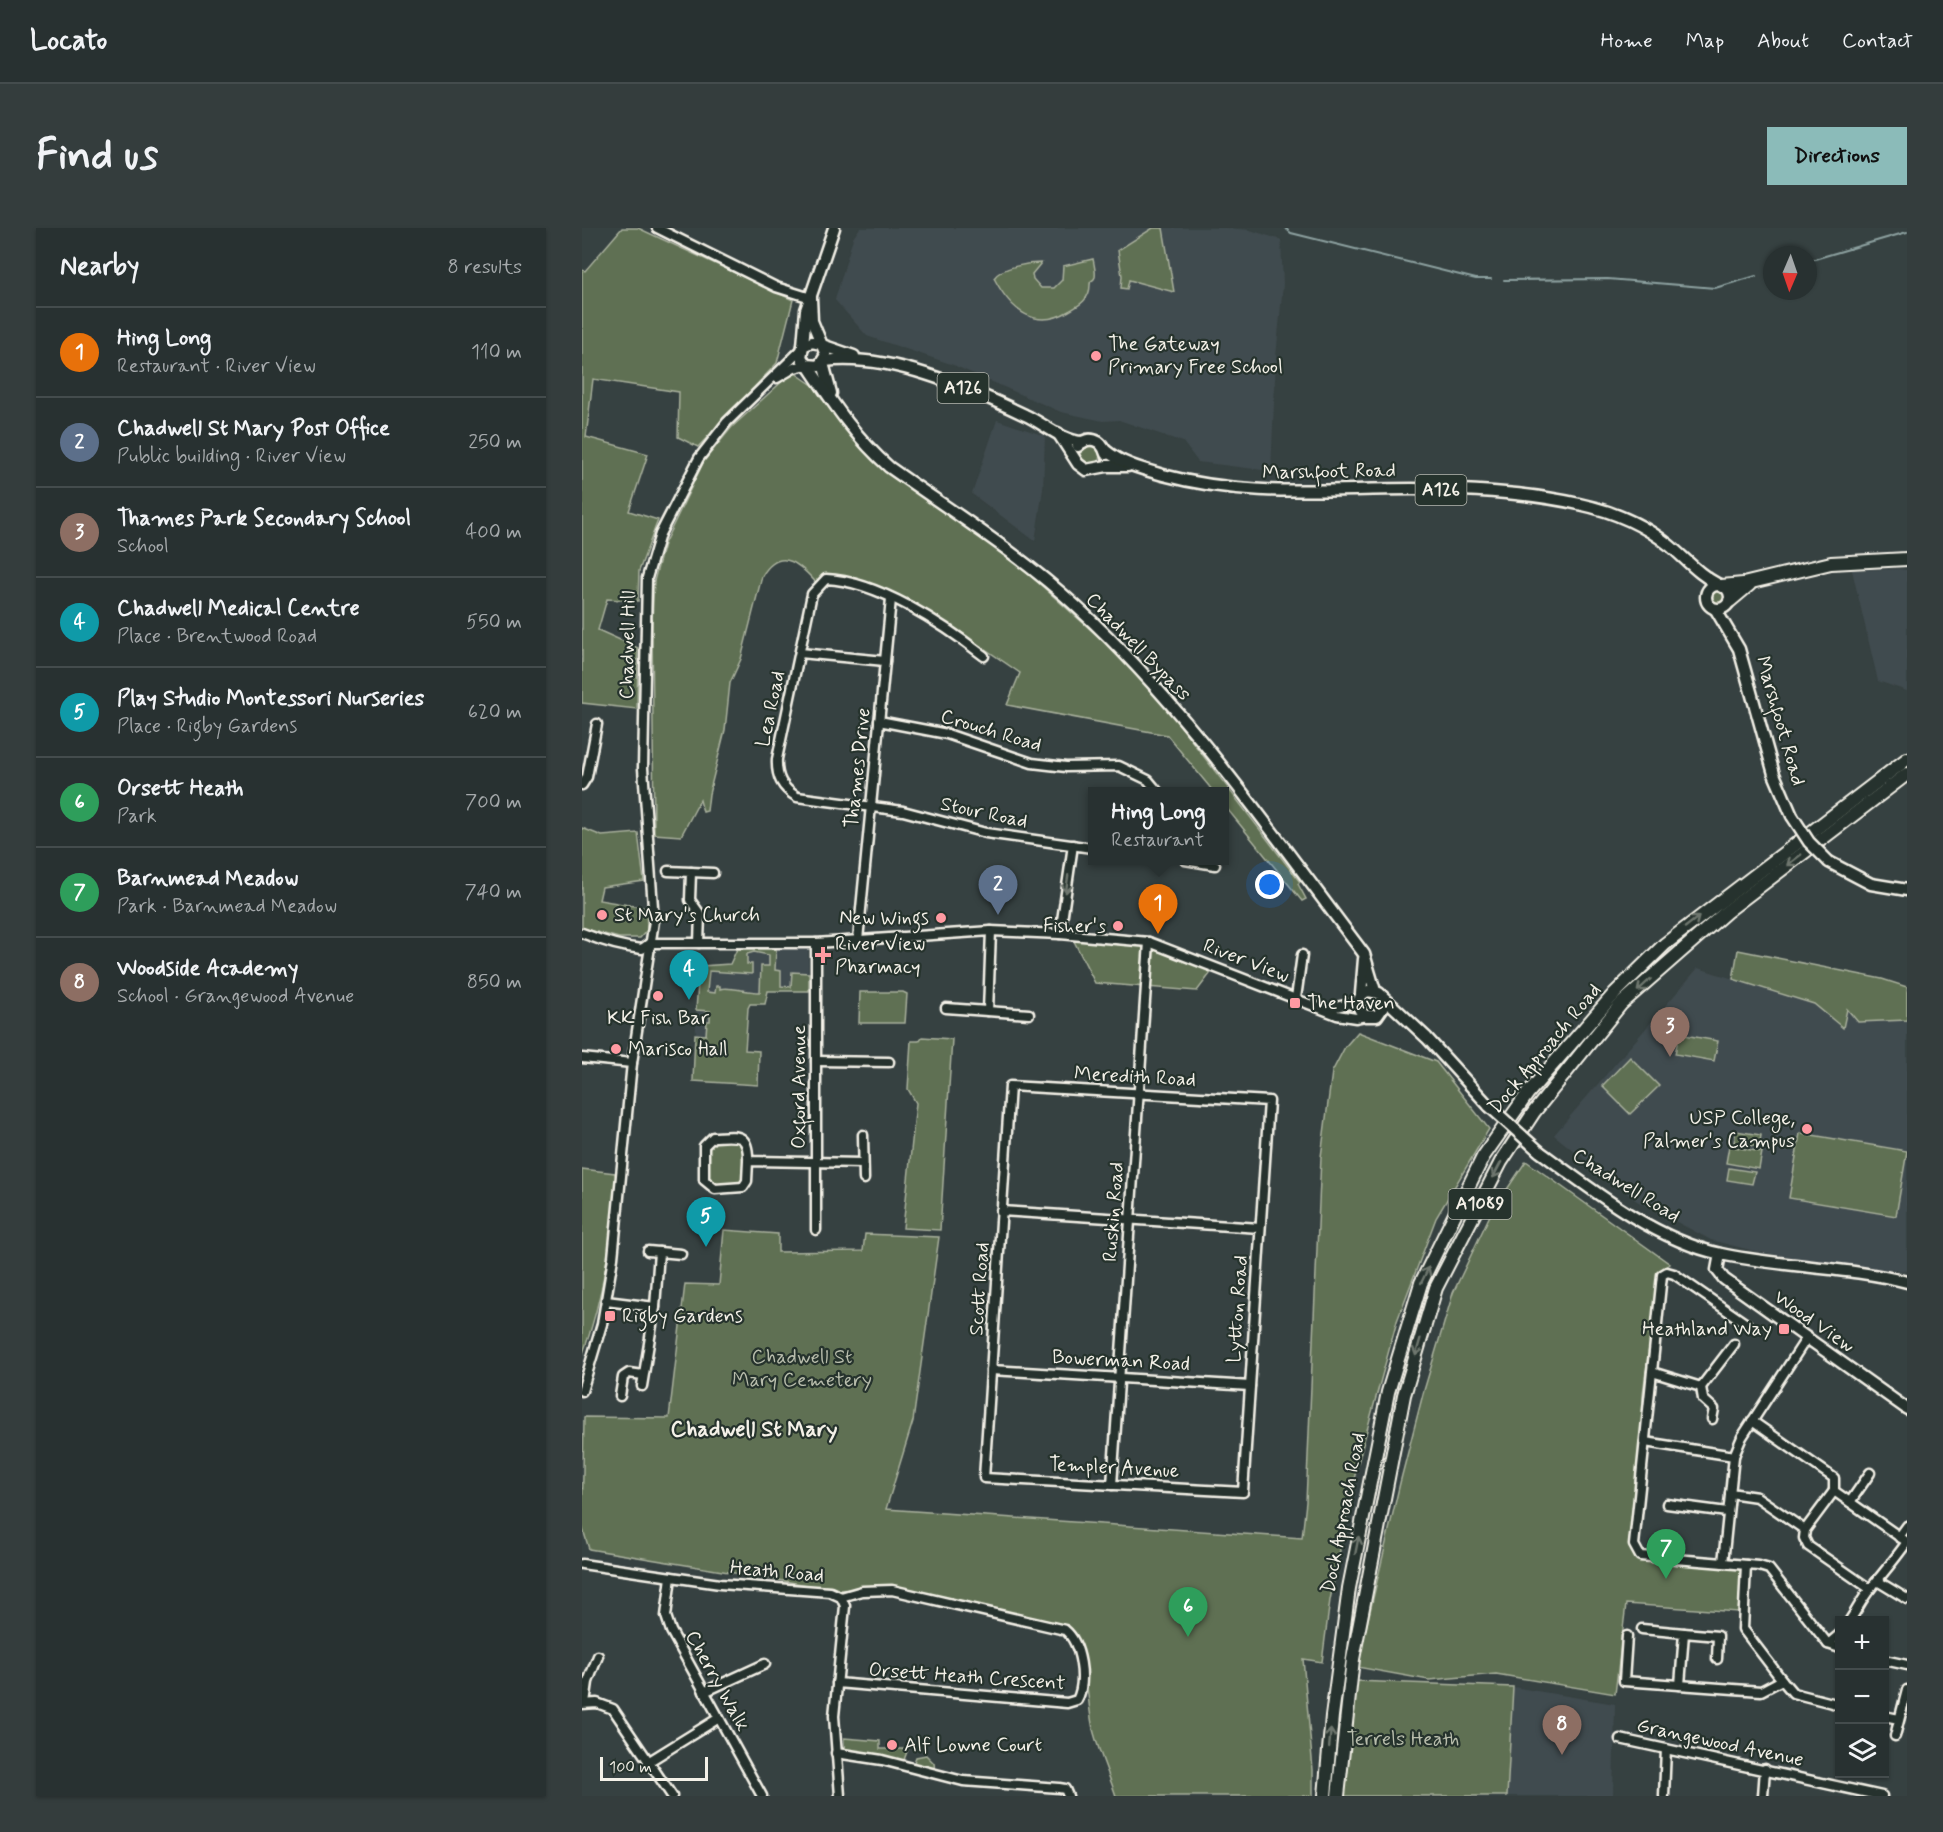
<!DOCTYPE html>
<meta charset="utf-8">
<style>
:root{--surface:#283131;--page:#343d3d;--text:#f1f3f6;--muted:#a5a9ab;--line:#444c4d;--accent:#8bbbb9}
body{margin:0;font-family:Mynerve,sans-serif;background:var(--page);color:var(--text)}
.controls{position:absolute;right:18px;bottom:18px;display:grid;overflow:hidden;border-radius:0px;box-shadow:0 2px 4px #0004}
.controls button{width:54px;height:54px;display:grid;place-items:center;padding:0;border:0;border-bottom:2px solid var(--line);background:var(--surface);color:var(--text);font:30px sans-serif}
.compass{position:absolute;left:1181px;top:18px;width:54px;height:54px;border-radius:50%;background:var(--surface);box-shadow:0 2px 4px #0004;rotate:182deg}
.scale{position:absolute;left:18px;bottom:15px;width:108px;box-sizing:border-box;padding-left:6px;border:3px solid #f4f1e8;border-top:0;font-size:16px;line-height:21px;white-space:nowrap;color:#f4f1e8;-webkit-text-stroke:4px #26332d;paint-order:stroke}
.you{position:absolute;left:688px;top:657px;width:21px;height:21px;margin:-15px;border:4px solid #fff;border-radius:50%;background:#1a73e8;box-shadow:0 0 0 9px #1a73e833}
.badge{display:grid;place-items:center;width:39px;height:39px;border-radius:50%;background:var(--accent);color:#fff;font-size:20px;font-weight:700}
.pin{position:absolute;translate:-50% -50px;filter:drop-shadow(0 2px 3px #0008)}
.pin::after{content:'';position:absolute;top:32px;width:21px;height:18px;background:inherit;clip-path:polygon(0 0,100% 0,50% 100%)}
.popup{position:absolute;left:506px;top:559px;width:141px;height:78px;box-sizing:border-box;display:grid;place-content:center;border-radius:0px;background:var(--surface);filter:drop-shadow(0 2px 4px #0005);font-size:20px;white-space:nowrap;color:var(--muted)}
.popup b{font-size:22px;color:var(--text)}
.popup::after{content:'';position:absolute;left:50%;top:100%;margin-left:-12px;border:12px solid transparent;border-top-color:var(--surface)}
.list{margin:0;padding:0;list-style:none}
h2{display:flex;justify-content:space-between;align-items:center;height:78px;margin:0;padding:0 24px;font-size:26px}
h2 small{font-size:20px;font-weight:400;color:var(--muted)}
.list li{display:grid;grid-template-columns:39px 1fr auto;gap:18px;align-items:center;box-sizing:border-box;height:90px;padding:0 24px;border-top:2px solid var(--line)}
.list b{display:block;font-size:22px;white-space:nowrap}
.list p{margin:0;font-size:20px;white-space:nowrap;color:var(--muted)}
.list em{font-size:20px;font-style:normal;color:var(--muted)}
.icon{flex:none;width:33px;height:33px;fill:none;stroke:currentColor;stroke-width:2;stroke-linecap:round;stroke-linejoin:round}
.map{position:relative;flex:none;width:1325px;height:1568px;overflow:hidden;border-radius:0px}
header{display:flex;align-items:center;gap:36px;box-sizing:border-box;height:84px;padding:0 30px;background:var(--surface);border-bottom:2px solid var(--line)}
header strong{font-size:28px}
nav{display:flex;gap:33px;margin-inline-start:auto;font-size:21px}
.intro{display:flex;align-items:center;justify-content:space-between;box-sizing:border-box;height:144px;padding:0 36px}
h1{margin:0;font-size:42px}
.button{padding:15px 27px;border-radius:0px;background:var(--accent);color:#111;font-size:21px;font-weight:700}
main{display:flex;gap:36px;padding:0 36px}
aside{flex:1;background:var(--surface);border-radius:0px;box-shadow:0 2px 4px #0004}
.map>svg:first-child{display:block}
</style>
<header>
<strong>Locato</strong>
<nav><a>Home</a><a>Map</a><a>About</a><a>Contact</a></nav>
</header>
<div class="intro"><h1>Find us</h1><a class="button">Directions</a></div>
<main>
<aside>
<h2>Nearby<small>8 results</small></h2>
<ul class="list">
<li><span class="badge" style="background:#e8710a">1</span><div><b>Hing Long</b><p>Restaurant · River View</p></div><em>110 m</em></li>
<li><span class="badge" style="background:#5c6f8a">2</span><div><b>Chadwell St Mary Post Office</b><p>Public building · River View</p></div><em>250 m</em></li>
<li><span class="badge" style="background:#8d6e63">3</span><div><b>Thames Park Secondary School</b><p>School</p></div><em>400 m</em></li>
<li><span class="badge" style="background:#0f9aa8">4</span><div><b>Chadwell Medical Centre</b><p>Place · Brentwood Road</p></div><em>550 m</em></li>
<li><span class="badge" style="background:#0f9aa8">5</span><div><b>Play Studio Montessori Nurseries</b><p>Place · Rigby Gardens</p></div><em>620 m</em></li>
<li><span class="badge" style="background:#2e9e5b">6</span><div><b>Orsett Heath</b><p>Park</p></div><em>700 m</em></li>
<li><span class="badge" style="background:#2e9e5b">7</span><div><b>Barnmead Meadow</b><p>Park · Barnmead Meadow</p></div><em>740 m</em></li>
<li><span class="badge" style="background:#8d6e63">8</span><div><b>Woodside Academy</b><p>School · Grangewood Avenue</p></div><em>850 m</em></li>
</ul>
</aside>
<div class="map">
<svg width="1325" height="1568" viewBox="0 0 1325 1568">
<rect width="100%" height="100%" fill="#364141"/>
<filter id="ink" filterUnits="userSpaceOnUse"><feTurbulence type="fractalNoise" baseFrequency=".0167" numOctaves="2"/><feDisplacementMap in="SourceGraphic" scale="12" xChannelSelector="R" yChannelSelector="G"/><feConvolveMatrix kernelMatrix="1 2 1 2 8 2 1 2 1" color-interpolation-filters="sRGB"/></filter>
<g filter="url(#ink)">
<!-- built -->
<g fill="#414b4f">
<path d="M278,0H643L668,2L699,12L701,56L694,129L689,243L616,234L601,214L537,192L521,193L479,184L369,136L285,108L253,72L271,10Z"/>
<path d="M415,192L463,208L461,261L453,313L390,266Z"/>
<path d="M1317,341L1325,342V463L1296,453L1270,342Z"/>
<path d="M155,721H226L227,763H186L183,776H168L166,780L163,822L177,823L176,857L111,853L117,742L119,738L148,736Z"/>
<path d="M1116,740L1232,776L1260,799L1265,781L1276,794L1325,792V1043L1249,1036L1172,1023L1129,1012L1055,973L972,907Z"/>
<path d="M931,1459L1033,1476L1031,1568H925Z"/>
</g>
<!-- green -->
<g fill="#5e7052" stroke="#a9b09d" stroke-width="1.5" fill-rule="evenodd">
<path d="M40,0H56L211,72L195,135L116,219L96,209L97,164L11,151L4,209L66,226L47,283L76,292L57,343L56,373L25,371L16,402L56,420L55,481L0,475V42L3,43Z"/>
<path d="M571,0H581L592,64L547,52L545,61L539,60L540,48L536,22Z"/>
<path d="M511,31C512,36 514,44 513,49C511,55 508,50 508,57C508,71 498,77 487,83C454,103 429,83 412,50C419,39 446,35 459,35L450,46L451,51L459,60H472L480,52L481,38Z"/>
<path d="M213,145L232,158L240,171L244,170L268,208L303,244L422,324L537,427L590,487L718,654L716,656L724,671L720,673L642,577V564L631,563L585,507L425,477L438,445L400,419L331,381L256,352L237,358C220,338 199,316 180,348L159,431L148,455L143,502L127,566L125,583L121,584L118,572L99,608L72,606L70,394L72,353L82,316L122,233L150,199L205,149Z"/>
<circle cx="508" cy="227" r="10"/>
<circle cx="1136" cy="370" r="7"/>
<path d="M0,600L20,608L56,605L62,653L20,659L17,672L64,680L65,702L58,710H37L0,700Z"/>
<path d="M489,707L567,714L634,738L615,763L513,755Z"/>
<path d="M155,721H194L193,742L199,743V758L209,759L210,744L227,745V763H186L183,776H168L166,780L163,822L177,823L176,857L111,853L113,806L124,807L125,793H128V783L114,782L117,742L119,738L148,736ZM172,724L187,727V738H179L178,764C165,764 145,758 138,761V758H134L133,765L125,764L127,743L170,746V736H165V726Z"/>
<path d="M1156,722L1300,751L1325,759V792L1276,794L1265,781L1261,800L1232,776L1151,751Z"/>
<path d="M278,764H321L325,766L323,795H277Z"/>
<path d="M776,804L854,834L907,901L854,990L815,1093L774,1242L748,1372L740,1434L721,1431L731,1542V1568H534C527,1547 518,1527 512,1505C504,1478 507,1414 483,1399L311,1358L256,1362L7,1321L0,1298L2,1189L87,1190L103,1056L137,1057L142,1002L196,1006V1024L281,1023L283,1006L357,1009L331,1193L304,1281L720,1310L724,1274L739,929L750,844L763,819Z"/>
<path d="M1097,806L1136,813L1132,833L1093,826Z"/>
<path d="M340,809L370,811L358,1002L321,1000L334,875L326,861L329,813H337Z"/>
<path d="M1048,829L1077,858L1048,886L1020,858Z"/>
<path d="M1154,903L1179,907L1177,919L1152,915Z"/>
<path d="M1218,905L1325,923L1314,988L1207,970Z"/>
<path d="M125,912H163L161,959L126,957Z"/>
<path d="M1147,918L1180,924L1177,941L1144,935Z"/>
<path d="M944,933L1088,1036L1077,1043L1061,1166L1060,1207L1049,1322L1054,1331L1157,1340L1160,1345L1156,1384L1044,1376L1033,1466L914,1446L847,1452L775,1439L818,1255L841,1166L871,1065L909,985Z"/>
<path d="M1147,940L1173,944L1170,956L1145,952Z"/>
<path d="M0,941L33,945C36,956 33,967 32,978C27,1029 18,1080 0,1128Z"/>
<path d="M772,1453L931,1459L925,1568H761Z"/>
<path d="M262,1510L298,1513V1521H326L322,1532L326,1535L297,1527L264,1523L262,1521Z"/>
<path d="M344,1527L352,1535L353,1543L331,1537L334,1529Z"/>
</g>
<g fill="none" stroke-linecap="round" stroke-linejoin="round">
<!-- stream -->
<g stroke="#8da1a0" stroke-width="2">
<path d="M703,0L709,5L894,51H909"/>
<path d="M1226,33L1325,4"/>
<path d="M922,52L1026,51L1133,60L1174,48"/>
</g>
<!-- minor casing -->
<g stroke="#f4f1e8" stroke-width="13">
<g id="minor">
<path d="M75,0L194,59L229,70"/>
<path d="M195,150L212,140L224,137"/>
<path d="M218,425L303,433"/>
<path d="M402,428C361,396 296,353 244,351L230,366L195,531C194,549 200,560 215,569L321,583L404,605L510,620"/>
<path d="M297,493L365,506L450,535L484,539L537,538L566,552L576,564"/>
<path d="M0,557L5,549L15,496"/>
<path d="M603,632L633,637"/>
<path d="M86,643L109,644L108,672L118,686L117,715"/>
<path d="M109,644L131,645"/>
<path d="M0,705C20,713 38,719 60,721L68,715"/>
<path d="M478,706L491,617"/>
<path d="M276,712L309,371"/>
<path d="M68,715H234L409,703L478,706L567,714L755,787L774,790L784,788"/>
<path d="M234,715V1002"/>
<path d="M714,770L720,727"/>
<path d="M364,780L447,786"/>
<path d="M745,781L776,774"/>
<path d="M406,783L409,703"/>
<path d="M0,830L50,835"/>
<path d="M234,833L307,834"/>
<path d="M428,858L687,873L661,1264L402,1250Z"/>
<path d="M281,907L282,951"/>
<path d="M166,933C167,904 155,908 131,909L122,918V952L133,961L161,959L165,953L166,933L281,935"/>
<path d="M419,983L678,1000"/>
<path d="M66,1023L99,1026"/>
<path d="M24,1073L73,1079"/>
<path d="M1166,1097L1092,1046L1085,1044L1080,1047L1052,1317L1058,1328L1177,1338L1187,1341L1246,1416L1258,1420"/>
<path d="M409,1142L668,1158"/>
<path d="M1070,1144L1119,1159"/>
<path d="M60,1158L73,1079L77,1024"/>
<path d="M0,1163L20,1096L31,1030L50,835L72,693L61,540L65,350L78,306L117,230L145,194L220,121"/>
<path d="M38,1168L41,1149L47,1145L61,1147"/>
<path d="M1130,1191L1132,1181L1121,1171L1119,1159L1152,1116"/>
<path d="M1170,1193L1252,1250V1263L1325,1314"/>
<path d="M1063,1214L1152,1228"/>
<path d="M530,1257L567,714"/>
<path d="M1252,1263L1223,1302L1222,1310L1226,1318L1288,1361"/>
<path d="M1148,1265L1175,1269L1223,1302"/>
<path d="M1268,1274L1288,1245"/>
<path d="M1085,1276L1145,1284"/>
<path d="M1317,1309L1325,1298"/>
<path d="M1141,1335L1152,1228L1160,1209L1224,1111"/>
<path d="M0,1336L138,1356L248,1364L259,1369L263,1378L252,1488L258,1568"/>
<path d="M1164,1337L1161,1401L1200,1452"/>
<path d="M89,1349L84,1388L89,1403L180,1568"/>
<path d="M1297,1354L1325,1371"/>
<path d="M1268,1392C1275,1382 1281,1369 1289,1360C1301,1345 1314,1330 1325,1314"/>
<path d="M1060,1401L1102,1405"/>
<path d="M1045,1408L1042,1453L1179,1463L1200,1452L1211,1465L1258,1477"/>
<path d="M1246,1416L1258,1406"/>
<path d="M1302,1432L1325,1437"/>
<path d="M255,1455L485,1475L495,1472C505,1453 499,1415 483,1402L310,1362L280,1363L259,1369"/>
<path d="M1098,1457L1102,1405L1136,1408L1135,1431"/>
<path d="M122,1464L183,1436"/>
<path d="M3,1475L6,1454L16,1428"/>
<path d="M0,1476L15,1475L31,1481L90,1568"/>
<path d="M1302,1488L1317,1491"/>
<path d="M1313,1508L1325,1462"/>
<path d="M1038,1511L1300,1568"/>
<path d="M254,1525L300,1532L381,1553L477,1560L483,1561L486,1568"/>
<path d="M66,1534L137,1490"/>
<path d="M1082,1568L1084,1521"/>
<path d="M1181,1568L1183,1541"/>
</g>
</g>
<!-- major casing -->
<g stroke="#f4f1e8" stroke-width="15">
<g id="major">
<path d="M229,70L230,93L244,127L237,138L224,137L219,129L221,118L230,114L239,116"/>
<path d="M240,117L272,128"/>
<path d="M221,118L224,82L252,0"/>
<path d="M243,133C307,125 385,159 443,187C461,195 480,213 501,214"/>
<path d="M241,135L249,165"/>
<path d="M226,138C251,175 273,209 307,239C372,285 438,326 496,380C605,480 693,609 782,726L793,763"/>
<path d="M476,205L496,236L504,242L525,238H546"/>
<path d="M496,218C506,207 520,211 524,226"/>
<path d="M523,222C540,236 560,241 581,247C666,270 743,261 830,261C885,261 943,264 997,276C1030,283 1061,296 1087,317C1104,331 1117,347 1137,357"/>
<circle cx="1136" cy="369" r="12"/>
<path d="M1134,382L1157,421L1192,546L1210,588"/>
<path d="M1247,634L1289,656L1325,662"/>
<path d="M779,766L782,731"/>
<path d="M801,769L802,778L795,788H784C773,781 774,768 786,763L797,765L845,810L907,878"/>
<path d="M957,923C1010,962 1073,1012 1139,1026C1199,1039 1267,1039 1325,1054"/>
<path d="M1138,1026L1135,1042L1142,1051L1325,1181"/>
</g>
</g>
<!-- highway casing -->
<g stroke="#f4f1e8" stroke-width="16">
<g id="highway">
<path d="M1140,358L1161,356L1249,335L1325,331"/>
<path d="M1148,373L1167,357"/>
<path d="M743,1568L750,1488L767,1360L806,1164L839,1055L901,929L946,865L1033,765L1083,716L1325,531"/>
<path d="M756,1568L771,1431L822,1167L854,1060L919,934L952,884L1039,776L1144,684L1325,546"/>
</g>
</g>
<!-- minor -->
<use href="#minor" stroke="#26332d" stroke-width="8"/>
<!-- major -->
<use href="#major" stroke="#26332d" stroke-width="10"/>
<!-- highway -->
<use href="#highway" stroke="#26332d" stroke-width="12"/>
<!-- major-bridge casing -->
<g stroke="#f4f1e8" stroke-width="15" stroke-linecap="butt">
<g id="major-bridge">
<path d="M1210,588L1227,614L1247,634"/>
<path d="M907,878L957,923"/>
</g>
</g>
<!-- major-bridge -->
<use href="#major-bridge" stroke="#26332d" stroke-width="10"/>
</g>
<!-- one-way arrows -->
<defs><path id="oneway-shaft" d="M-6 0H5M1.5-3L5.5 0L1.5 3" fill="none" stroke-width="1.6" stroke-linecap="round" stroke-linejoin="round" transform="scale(1.5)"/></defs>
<g stroke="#6e766e">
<use href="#oneway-shaft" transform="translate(1212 632) rotate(143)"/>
<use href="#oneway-shaft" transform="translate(485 656) rotate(98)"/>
<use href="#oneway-shaft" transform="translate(1110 694) rotate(-38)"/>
<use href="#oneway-shaft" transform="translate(1062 757) rotate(138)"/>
<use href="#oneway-shaft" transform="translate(915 942) rotate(118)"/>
<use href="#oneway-shaft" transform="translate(843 1047) rotate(-64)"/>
<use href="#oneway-shaft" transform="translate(836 1119) rotate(106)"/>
<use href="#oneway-shaft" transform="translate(775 1317) rotate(-79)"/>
<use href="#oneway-shaft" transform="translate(748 1510) rotate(-85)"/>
</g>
</g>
<!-- markers -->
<g fill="#ff9aa2" stroke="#26332d" stroke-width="2">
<circle cx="514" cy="128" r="6"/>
<circle cx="20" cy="687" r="6"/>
<circle cx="359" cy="690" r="6"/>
<circle cx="536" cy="698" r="6"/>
<path d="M238 718h6v6h6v6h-6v6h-6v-6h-6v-6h6z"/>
<circle cx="76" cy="768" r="6"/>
<rect x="707" y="769" width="12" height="12" rx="3"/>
<circle cx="34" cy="821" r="6"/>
<circle cx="1225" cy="901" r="6"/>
<rect x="22" y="1082" width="12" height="12" rx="3"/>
<rect x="1196" y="1095" width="12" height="12" rx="3"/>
<circle cx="310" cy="1517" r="6"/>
</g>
<g text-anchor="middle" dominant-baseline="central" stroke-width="4.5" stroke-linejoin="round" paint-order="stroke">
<!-- shield labels -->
<g fill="#26332d" stroke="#b6b8b0" stroke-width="1.5">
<rect x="355.5" y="145" width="51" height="30" rx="4.5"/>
<rect x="833.5" y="247" width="51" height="30" rx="4.5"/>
<rect x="866.5" y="961" width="63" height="30" rx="4.5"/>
</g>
<g font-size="18" font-weight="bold" fill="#f4f1e8">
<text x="381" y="160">A126</text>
<text x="859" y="262">A126</text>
<text x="898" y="976">A1089</text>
</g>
<!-- poi labels -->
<g font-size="20" fill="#f4f1e8" stroke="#26332d" text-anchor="start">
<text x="526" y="116">The Gateway<tspan x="526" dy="23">Primary Free School</tspan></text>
<text x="32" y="687">St Mary's Church</text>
<text x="347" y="690" text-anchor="end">New Wings</text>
<text x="524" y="698" text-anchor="end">Fisher's</text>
<text x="253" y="716">River View<tspan x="253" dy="23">Pharmacy</tspan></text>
<text x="725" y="775">The Haven</text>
<text x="76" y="790" text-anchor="middle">KK Fish Bar</text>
<text x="46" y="821">Marisco Hall</text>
<text x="1213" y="890" text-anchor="end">USP College,<tspan x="1213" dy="23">Palmer's Campus</tspan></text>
<text x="40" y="1088">Rigby Gardens</text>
<text x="1190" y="1101" text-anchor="end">Heathland Way</text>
<text x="322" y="1517">Alf Lowne Court</text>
</g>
<!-- street labels -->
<g font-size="20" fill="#f4f1e8" stroke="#26332d">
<text transform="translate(747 244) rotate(-1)">Marshfoot Road</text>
<text transform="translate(46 417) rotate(-89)">Chadwell Hill</text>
<text transform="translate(556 419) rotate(46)">Chadwell Bypass</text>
<text transform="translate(189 481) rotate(-78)">Lea Road</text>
<text transform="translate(1198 493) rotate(74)">Marshfoot Road</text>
<text transform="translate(409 503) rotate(17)">Crouch Road</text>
<text transform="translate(276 540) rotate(-84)">Thames Drive</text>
<text transform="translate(402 585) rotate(12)">Stour Road</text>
<text transform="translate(664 733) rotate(21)">River View</text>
<text transform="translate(963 821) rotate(-50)">Dock Approach Road</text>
<text transform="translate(553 849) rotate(3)">Meredith Road</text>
<text transform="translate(217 859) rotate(-90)">Oxford Avenue</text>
<text transform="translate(1044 958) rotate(32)">Chadwell Road</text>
<text transform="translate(532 984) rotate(-86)">Ruskin Road</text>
<text transform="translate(398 1061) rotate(-86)">Scott Road</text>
<text transform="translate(656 1081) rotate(-86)">Lytton Road</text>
<text transform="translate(1232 1094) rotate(35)">Wood View</text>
<text transform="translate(539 1133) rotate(3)">Bowerman Road</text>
<text transform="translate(532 1240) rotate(3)">Templer Avenue</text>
<text transform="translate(762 1285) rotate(-79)">Dock Approach Road</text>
<text transform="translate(195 1344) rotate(5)">Heath Road</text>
<text transform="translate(385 1449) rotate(4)">Orsett Heath Crescent</text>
<text transform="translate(135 1453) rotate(61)">Cherry Walk</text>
<text transform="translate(1138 1515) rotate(12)">Grangewood Avenue</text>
</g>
<!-- park labels -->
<g font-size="20" fill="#b8bdac" stroke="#26332d">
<text x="220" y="1129">Chadwell St<tspan x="220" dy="23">Mary Cemetery</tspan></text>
<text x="821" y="1511">Terrels Heath</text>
</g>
<!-- quarter labels -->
<g font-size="22" font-weight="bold" fill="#f4f1e8" stroke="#26332d">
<text x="172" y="1202">Chadwell St Mary</text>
</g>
</g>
</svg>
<div class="controls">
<button>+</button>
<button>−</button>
<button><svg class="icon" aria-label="layers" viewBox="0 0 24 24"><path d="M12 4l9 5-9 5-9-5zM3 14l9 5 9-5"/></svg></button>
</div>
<svg class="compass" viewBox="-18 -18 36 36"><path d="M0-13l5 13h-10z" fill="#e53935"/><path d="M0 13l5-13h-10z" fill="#a5a9ab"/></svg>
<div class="scale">100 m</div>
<div class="you"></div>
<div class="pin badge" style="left:576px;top:706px;background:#e8710a">1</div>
<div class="popup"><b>Hing Long</b>Restaurant</div>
<div class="pin badge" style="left:416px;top:687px;background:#5c6f8a">2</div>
<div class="pin badge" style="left:1088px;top:829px;background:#8d6e63">3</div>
<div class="pin badge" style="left:107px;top:772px;background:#0f9aa8">4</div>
<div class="pin badge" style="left:124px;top:1019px;background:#0f9aa8">5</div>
<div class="pin badge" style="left:606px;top:1409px;background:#2e9e5b">6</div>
<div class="pin badge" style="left:1084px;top:1351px;background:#2e9e5b">7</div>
<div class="pin badge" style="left:980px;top:1527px;background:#8d6e63">8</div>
</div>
</main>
